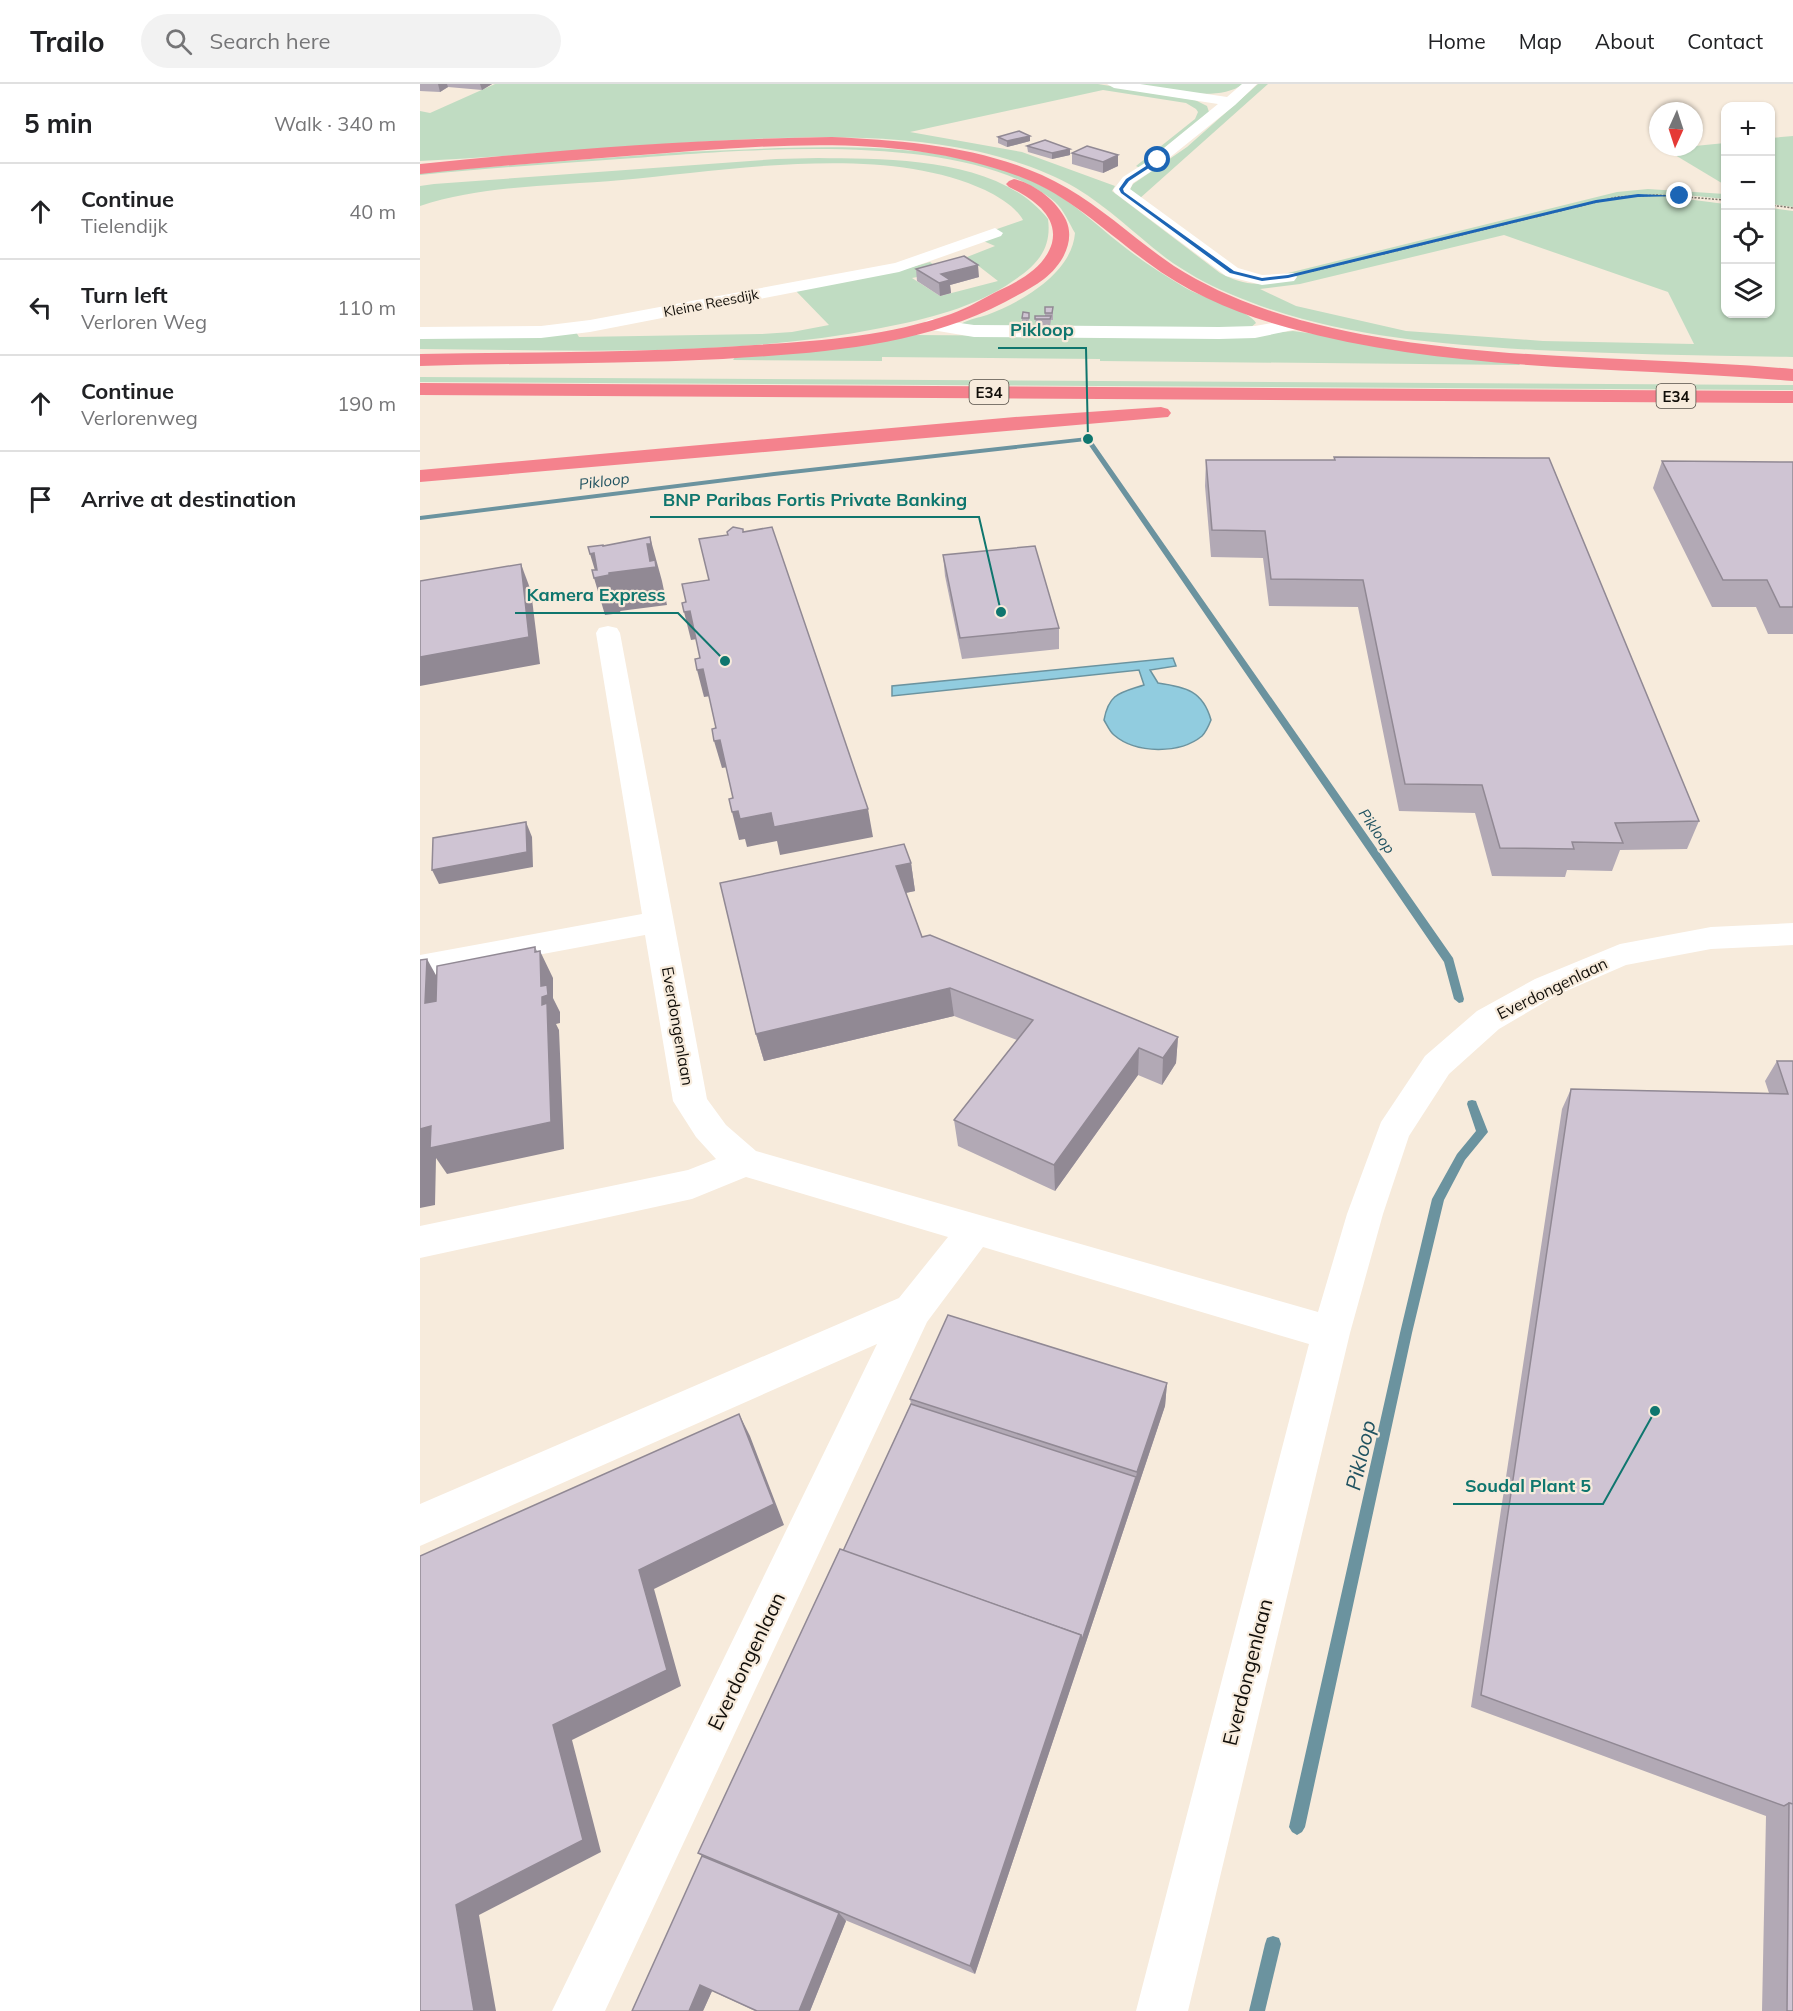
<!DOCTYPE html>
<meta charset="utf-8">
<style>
:root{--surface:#fff;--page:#f2f2f2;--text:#202124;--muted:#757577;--line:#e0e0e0}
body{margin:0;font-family:Mulish,sans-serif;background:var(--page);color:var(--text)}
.controls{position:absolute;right:18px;top:18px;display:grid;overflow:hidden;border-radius:12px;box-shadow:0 2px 4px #0004}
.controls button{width:54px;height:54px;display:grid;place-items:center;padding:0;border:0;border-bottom:2px solid var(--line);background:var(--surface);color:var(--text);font:30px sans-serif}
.compass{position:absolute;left:1229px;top:18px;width:54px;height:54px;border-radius:50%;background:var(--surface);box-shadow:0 2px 4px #0004;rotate:183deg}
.stop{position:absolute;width:18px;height:18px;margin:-14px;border:4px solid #1c65b5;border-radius:50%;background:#fff}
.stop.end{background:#1c65b5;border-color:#fff;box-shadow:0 2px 6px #0008}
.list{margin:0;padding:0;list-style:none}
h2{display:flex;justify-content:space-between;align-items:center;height:78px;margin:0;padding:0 24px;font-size:26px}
h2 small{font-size:20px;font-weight:400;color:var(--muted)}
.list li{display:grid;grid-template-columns:39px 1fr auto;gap:18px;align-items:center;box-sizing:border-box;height:96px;padding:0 24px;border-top:2px solid var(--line)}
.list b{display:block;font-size:22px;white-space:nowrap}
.list p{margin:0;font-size:20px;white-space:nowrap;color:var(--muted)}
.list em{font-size:20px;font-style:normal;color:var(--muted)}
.icon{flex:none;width:33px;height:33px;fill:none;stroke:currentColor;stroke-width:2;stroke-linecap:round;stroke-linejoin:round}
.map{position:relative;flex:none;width:1373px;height:1927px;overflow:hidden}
header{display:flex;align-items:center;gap:36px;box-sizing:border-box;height:84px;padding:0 30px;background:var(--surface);border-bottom:2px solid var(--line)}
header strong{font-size:28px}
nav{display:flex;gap:33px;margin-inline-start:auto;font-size:21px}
.search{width:420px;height:54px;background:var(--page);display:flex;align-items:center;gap:15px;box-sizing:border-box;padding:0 21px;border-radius:33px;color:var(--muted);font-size:22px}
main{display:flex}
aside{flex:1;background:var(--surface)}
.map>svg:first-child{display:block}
</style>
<header>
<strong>Trailo</strong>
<div class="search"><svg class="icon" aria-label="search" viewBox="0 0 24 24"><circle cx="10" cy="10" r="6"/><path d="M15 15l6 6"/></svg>Search here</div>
<nav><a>Home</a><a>Map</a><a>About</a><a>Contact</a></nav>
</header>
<main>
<aside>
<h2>5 min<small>Walk · 340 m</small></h2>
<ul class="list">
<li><svg class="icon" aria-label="ahead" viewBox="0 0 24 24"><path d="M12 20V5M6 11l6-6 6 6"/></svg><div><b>Continue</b><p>Tielendijk</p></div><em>40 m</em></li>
<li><svg class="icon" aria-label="left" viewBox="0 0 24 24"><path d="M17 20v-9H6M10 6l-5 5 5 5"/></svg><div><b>Turn left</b><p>Verloren Weg</p></div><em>110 m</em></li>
<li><svg class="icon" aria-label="ahead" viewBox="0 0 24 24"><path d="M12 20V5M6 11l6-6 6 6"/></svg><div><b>Continue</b><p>Verlorenweg</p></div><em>190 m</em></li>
<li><svg class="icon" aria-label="arrive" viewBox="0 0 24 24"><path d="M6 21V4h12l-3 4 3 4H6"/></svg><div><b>Arrive at destination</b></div></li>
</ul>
</aside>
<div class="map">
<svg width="1373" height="1927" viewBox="0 0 1373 1927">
<rect width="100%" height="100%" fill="#f7ebdc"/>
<!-- green -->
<g fill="#c0dcc2" fill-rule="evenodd">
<path d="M75,0H678L775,16L787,22L789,28L720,84L716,82L775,35L778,28L776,25L766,19L683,6L490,48L602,68L695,102L692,107L800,189C821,200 845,206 864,190L1197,108L1228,105L1305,110V115L1256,110L1251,113L1305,120L1306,230H1350L1351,124L1373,127V273C1287,272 1201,270 1116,266C1012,260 905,251 808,209C787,200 765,188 746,174C716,151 689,124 656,104C626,86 590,75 556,67C477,50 393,52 314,56C209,61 105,72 0,77V27L10,29ZM1084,151L1248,208L1274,260L1123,257L986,247L876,222L840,205L880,200Z"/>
<path d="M711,0H823C797,20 741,4 711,0Z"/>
<path d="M838,0H848L719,115L709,107L713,100L767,63Z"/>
<path d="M1373,52V123L1351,120V54Z"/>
<path d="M1305,59V101L1245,65Z"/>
<path d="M359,64C451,62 553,61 635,109C661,125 683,147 707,165C725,179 744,191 764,203C778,212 831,227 836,239L830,244H569L541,240C549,235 558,234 567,231C602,218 652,189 655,149C649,139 644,126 635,118C546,43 312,67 200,75C133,80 66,84 0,91V88L264,68Z"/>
<path d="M398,74C471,75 578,73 628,135C632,165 617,181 593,197C554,224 507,235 461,244C310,274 154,266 0,265V251L156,248L159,253L340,250L372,248L409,241L375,206L474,188L510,178L523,188L492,194L520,212L578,197L547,173L575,162L554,153L603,136C596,123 579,113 565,106C464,59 311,86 202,96C135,102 64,101 0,122V102L14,100L356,75Z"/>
<path d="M873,247L1097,277L1100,281L680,277V275L462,273V277L313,276L316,272L492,251L812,253Z"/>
<path d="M0,293L1373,301V306L0,298Z"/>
</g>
<!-- water -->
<path fill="#91ccdf" stroke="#6b939f" stroke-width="1.5" d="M753,574L756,582L730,586L738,599C766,603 783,607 791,636C789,641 786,648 782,652C760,670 716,670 694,651C690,648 687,641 684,636C689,609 700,609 724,601L719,586L472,612V602Z"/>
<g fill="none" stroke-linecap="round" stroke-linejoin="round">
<!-- stream -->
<g fill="#6b939f" fill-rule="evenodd">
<path d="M668,353L670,354L1033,874L1044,915L1043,918L1039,919L1034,915L1024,878L666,357L354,392L0,436V432L354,388Z"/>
<path d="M1052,1016L1056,1017L1057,1020L1068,1048L1045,1076L1024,1116L992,1249L885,1743L882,1748L877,1751L872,1748L869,1743L980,1249L1012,1115L1037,1070L1056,1047L1047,1020L1048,1017Z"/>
<path d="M853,1852L859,1854L861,1860L845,1927H829L845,1860L847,1854Z"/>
</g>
<!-- path-far1 -->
<g stroke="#7e776d" stroke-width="1.5" stroke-dasharray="2 1.5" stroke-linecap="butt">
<path d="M1350,121L1373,124"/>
<path d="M963,170L1197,113L1237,111L1306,116"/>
</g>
<!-- path -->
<path stroke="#7e776d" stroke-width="2" stroke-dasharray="2 1.5" stroke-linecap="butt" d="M892,187L969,168"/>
<!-- minor -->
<g fill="#fff" fill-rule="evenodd">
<path d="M687,0H720L807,13L822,0H837L815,21L738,83L713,99L710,105L818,184L842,191L874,189L877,193L874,197L842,201L806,192L695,109L693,106L703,93L728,77L798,20L694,4Z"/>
<path d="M575,144L583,149L581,152L479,188L170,248L121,254L0,255V243L121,242L170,236L475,179Z"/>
<path d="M512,235L554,241L799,243L835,242L876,235L882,236L885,240L882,244L835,254L799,255L554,253L506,245L503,241L506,237Z"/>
<path d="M188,542L197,544L200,549L287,1015L306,1041L336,1067L898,1228L927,1130L961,1038L1005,972L1057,927L1115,895L1200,860L1291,843L1373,839V861L1291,865L1206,881L1137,911L1079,945L1029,990L989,1052L963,1130L930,1249L768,1927H716L889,1260L563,1163L507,1238L185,1927H132L457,1260L0,1462V1420L479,1214L528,1153L326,1093L272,1115L0,1174V1142L268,1086L296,1075L276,1053L253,1017L225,851L0,893V871L222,830L176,549L179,544Z"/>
</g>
<!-- highway -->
<g fill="#f4828d" fill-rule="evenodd">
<path d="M412,53C491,57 576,63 647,104C685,126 717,157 754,182C782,200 813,214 845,225C1008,280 1202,270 1373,285V297C1205,282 1033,289 869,244C818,230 769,210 727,178C687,149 650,112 603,94C478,45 337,63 207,72C138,78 69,82 0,90V80C135,66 275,55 412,53Z"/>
<path d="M594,95C615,100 637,117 646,136C656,158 641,182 624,195C612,204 598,211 585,218C499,263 399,269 303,275C202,280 101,279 0,282V270C112,268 224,269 335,261C401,257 468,252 531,230C548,224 564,214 580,206C601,196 625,183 632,159C639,131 610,113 589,103L586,100L589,97Z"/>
<path d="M0,299L1373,307V319L0,311Z"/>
<path d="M741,323L748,325L751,329L748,333L0,398V386L595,333Z"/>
</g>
</g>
<!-- wall -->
<g fill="#b2a9b5">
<path d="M0,0H72L62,6L28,3L20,8L0,7Z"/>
<path d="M610,52V57L587,63L578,59V53Z"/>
<path d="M607,62L650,65V71L632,75L608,68Z"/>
<path d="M652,69L698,71V82L683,89L652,80Z"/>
<path d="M496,185L559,193L530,201L531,209L520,212L497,197Z"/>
<path d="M625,223H633V236H631L630,242L616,241L615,232H625Z"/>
<path d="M609,229V241H602V234Z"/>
<path d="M914,373L1279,737L1267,765L1200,766L1192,787L1147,786L1145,793L1072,792L1055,729L979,727L938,523L849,522L843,474L791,473L785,402L786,376H914Z"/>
<path d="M1242,377L1373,378V550H1348L1336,523H1292L1233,404Z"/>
<path d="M523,471L639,544V565L542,575L525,492Z"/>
<path d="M491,779L495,807L486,809L502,853L758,953L756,979L742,1001L718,991L635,1107L538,1062L534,1036L597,956L534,932L344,977L336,950Z"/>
<path d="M1357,977H1373V1927H1342L1346,1732L1051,1623L1142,1025L1151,1005L1349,1009L1345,997Z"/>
<path d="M747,1299L745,1322L555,1890L425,1836L426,1837L390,1927H335L292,1907L283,1927L282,1772L278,1769L423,1467L491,1320L490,1315Z"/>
</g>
<!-- shaded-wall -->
<g fill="#918994">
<path d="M18,0H27L28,3L20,8Z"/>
<path d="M60,0H72L62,6Z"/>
<path d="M610,52V57L587,63V57Z"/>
<path d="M650,65V71L632,75V69Z"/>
<path d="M698,71V82L683,89V78Z"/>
<path d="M558,181L559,193L530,201L531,209L520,212L519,199L521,190Z"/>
<path d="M230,453L242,497L247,521L200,527L201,529L185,531L174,494L177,493L170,470L174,469L189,489H191L227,460Z"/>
<path d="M101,480L111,507L120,580L0,602V573Z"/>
<path d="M270,527L277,555L271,556L264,528Z"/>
<path d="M283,585L291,612L284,613L277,586Z"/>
<path d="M300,656L308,683L302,684L294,657Z"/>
<path d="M448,725L453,753L360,771L357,757L327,763L325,755L319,756L312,728L318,727L351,729Z"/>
<path d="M106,738L112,753L113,783L19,800L12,786Z"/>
<path d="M491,779L495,807L480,810L476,782Z"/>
<path d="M115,863L120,874V867L133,894V914L140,928V939L136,940L139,946L144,1065L27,1090L16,1074L15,1121L0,1124V1045L122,921L121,902Z"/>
<path d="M7,875L22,902L21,946L5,919Z"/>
<path d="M530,904L534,932L344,977L336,950Z"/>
<path d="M758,953L756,979L742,1001L743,974Z"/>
<path d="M719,964L718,991L635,1107L634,1081Z"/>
<path d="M747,1299L745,1322L555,1890L550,1882L661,1551L716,1393L717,1388Z"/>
<path d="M319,1330L330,1352L364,1441L234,1505L261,1602L152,1656L181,1768L59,1831L76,1927H54L36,1821L133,1641L219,1486Z"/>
<path d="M419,1829L426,1837L390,1927H379Z"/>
<path d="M280,1901L292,1907L283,1927H269Z"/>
</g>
<!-- building -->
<g fill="#cfc4d3" stroke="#918994" stroke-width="1.5">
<path d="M599,47L610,52L587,57L578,53Z"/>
<path d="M625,56L650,65L632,69L607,62Z"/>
<path d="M667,62L698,71L683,78L652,69Z"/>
<path d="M544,172L558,181L521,190L530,196L519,199L496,185Z"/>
<path d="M625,223H633L632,229H625Z"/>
<path d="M603,228L609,229V234H602Z"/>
<path d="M615,232H631L630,235H615Z"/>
<path d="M914,373L1129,374L1279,737L1195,739L1203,759L1152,758L1154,765L1080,764L1062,701L985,700L943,496L851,495L845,447L792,446L786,376H915Z"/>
<path d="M1242,377L1373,378V523H1360L1347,496H1303Z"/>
<path d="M313,443L323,445V448L352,443L448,725L354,743L351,729L320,735L318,727L312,728L309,715L313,714L300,656L294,657L292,645L296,644L283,585L277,586L275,575L280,574L270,527L264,528L262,519L266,518L262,500L289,496L279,455L308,451L307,448Z"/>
<path d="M230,453L231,460H227L230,477L235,476L236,483L189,489V491L174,494L172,486H177L174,469L170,470L168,463L183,461V462Z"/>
<path d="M615,462L639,544L540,554L523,471Z"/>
<path d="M101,480L109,553L0,573V497Z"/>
<path d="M106,738L107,768L12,786L13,754Z"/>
<path d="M484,760L491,779L476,782L502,853L510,851L758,953L743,974L719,964L634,1081L534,1036L613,936L530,904L336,950L300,799Z"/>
<path d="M115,863V868L120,867L121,902L127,901L128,911L122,913V921L127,919L131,1038L10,1064L11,1042L0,1045V876L7,875L5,919L16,917L17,882Z"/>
<path d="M1357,977H1373V1720L1369,1719L1364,1722L1061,1611L1151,1005L1368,1010Z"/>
<path d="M528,1231L747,1299L717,1388L490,1315Z"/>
<path d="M491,1320L716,1393L662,1556L661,1551L423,1467Z"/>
<path d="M319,1330L354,1420L219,1486L247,1586L133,1641L163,1756L36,1821L54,1927H0V1472Z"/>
<path d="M420,1465L661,1551L550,1882L278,1769Z"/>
<path d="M1369,1719L1373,1720V1927H1367Z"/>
<path d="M282,1772L419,1829L379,1927H337L280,1901L269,1927H212Z"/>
</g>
<!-- route -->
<path fill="#1c65b5" d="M737,75L741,76L709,97L703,105L704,108L814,187L842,194L868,191L1176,116L1218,110L1262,112L1218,113L1176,119L868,194L842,197L810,189L701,109L699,105L706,95Z"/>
<g text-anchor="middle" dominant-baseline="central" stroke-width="4.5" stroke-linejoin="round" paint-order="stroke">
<!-- far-street labels -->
<g font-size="14" fill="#110e09" stroke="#f7ebdc">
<text transform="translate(291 219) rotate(-11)">Kleine Reesdijk</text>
</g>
<!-- shield labels -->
<g fill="#f7ebdc" stroke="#565048" stroke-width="1.5">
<rect x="549.5" y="296" width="39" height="24" rx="4.5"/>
<rect x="1236.5" y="300" width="39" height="24" rx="4.5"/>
</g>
<g font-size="15" font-weight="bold" fill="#110e09">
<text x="569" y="308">E34</text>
<text x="1256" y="312">E34</text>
</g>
<!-- far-water labels -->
<g font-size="15" font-style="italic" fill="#215361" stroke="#f7ebdc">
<text transform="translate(184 397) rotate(-7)">Pikloop</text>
<text transform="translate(957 747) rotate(55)">Pikloop</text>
</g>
<!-- street labels -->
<g font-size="16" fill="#110e09" stroke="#f7ebdc">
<text transform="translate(1132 904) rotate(-26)">Everdongenlaan</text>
<text transform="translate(258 942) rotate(80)">Everdongenlaan</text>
</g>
<!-- near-street labels -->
<g font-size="20" fill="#110e09" stroke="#f7ebdc">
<text transform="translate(326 1577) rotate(-64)">Everdongenlaan</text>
<text transform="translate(827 1588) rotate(-76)">Everdongenlaan</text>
</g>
<!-- near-water labels -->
<g font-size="21" font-style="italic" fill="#215361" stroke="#f7ebdc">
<text transform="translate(940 1371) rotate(-77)">Pikloop</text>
</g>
</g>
<!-- callouts -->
<path fill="none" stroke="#0f766e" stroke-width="2" d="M668 355L666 264H578M581 528L559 433H230M305 577L258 529H95M1235 1327L1183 1420H1033"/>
<g fill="#0f766e" stroke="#f7ebdc" stroke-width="2">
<circle cx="668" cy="355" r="6"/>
<circle cx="581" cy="528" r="6"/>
<circle cx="305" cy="577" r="6"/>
<circle cx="1235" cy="1327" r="6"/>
</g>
<g font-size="18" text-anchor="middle" font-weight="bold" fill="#0f766e" stroke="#f7ebdc" stroke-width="4.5" stroke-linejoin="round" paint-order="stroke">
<text x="622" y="252">Pikloop</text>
<text x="395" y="422">BNP Paribas Fortis Private Banking</text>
<text x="176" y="517">Kamera Express</text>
<text x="1108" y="1408">Soudal Plant 5</text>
</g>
</svg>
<div class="controls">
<button>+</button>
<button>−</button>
<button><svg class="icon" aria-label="locate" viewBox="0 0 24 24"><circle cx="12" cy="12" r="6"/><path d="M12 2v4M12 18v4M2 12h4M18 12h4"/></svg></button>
<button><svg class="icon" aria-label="layers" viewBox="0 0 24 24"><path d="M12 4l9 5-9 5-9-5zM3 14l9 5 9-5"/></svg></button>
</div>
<svg class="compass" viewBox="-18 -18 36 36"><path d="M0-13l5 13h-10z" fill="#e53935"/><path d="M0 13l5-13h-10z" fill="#757577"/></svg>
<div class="stop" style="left:738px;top:76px"></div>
<div class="stop end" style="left:1260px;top:112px"></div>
</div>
</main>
